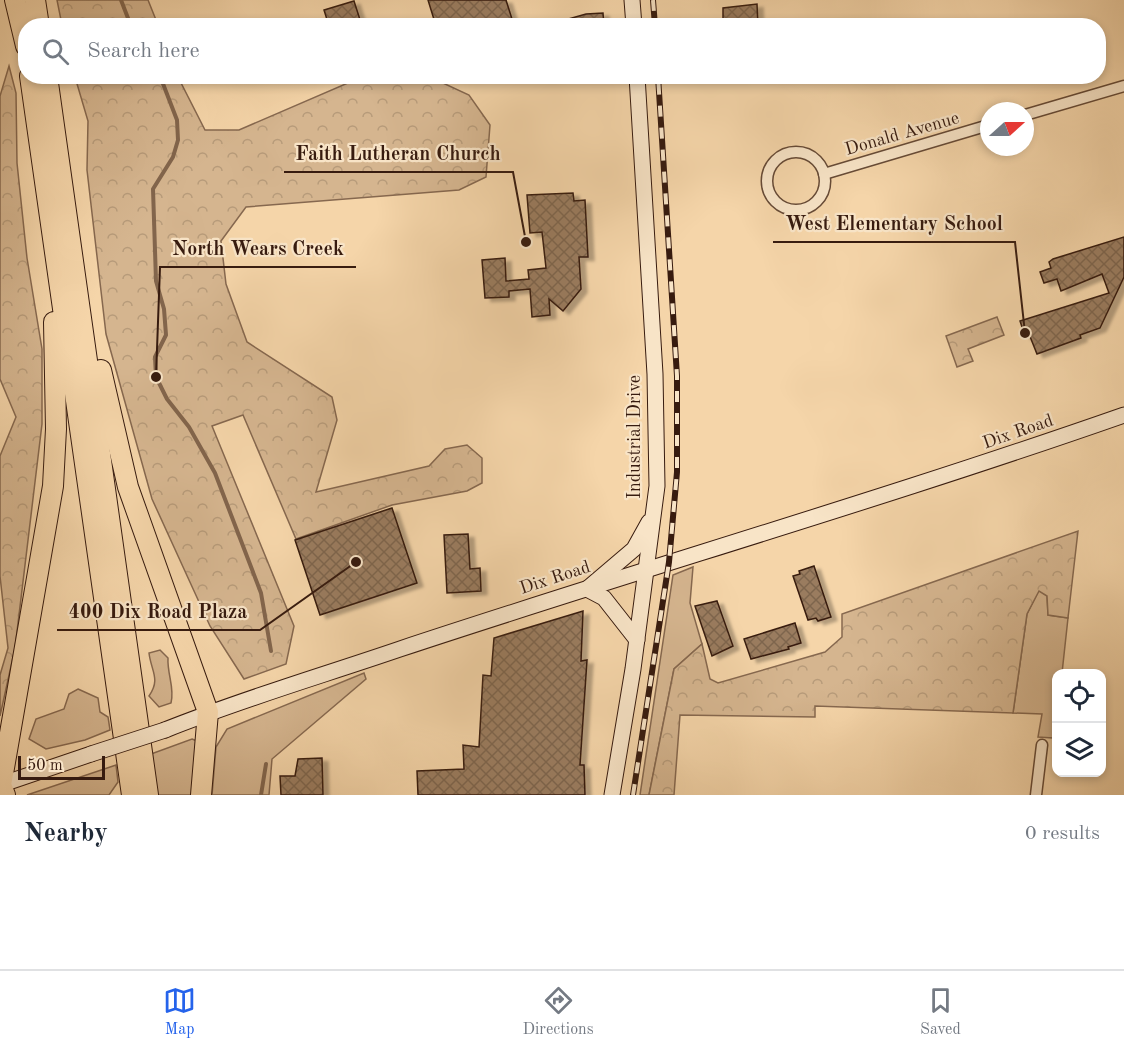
<!DOCTYPE html>
<style>
:root{--surface:#fff;--page:#f6f6f7;--text:#1f2937;--muted:#747a83;--line:#e0e1e3;--accent:#2563eb}
body{margin:0;font-family:"Old Standard TT",serif;background:var(--page);color:var(--text)}
.controls{position:absolute;right:18px;bottom:18px;display:grid;overflow:hidden;border-radius:12px;box-shadow:0 3px 9px #0003}
.controls button{width:54px;height:54px;display:grid;place-items:center;padding:0;border:0;border-bottom:2px solid var(--line);background:var(--surface);color:var(--text);font:30px sans-serif}
.compass{position:absolute;left:980px;top:102px;width:54px;height:54px;border-radius:50%;background:var(--surface);box-shadow:0 3px 9px #0003;rotate:69deg}
.scale{position:absolute;left:18px;bottom:15px;width:87px;box-sizing:border-box;padding-left:6px;border:3px solid #371b0f;border-top:0;font-size:16px;line-height:21px;white-space:nowrap;color:#371b0f;-webkit-text-stroke:4px #f8e4c7;paint-order:stroke}
.list{margin:0;padding:0;list-style:none}
h2{display:flex;justify-content:space-between;align-items:center;height:78px;margin:0;padding:0 24px;font-size:26px}
h2 small{font-size:20px;font-weight:400;color:var(--muted)}
.icon{flex:none;width:33px;height:33px;fill:none;stroke:currentColor;stroke-width:2;stroke-linecap:round;stroke-linejoin:round}
.map{position:relative;flex:none;width:1124px;height:795px;overflow:hidden}
.search{position:absolute;background:var(--surface);box-shadow:0 3px 9px #0003;left:18px;right:18px;top:18px;height:66px;display:flex;align-items:center;gap:15px;box-sizing:border-box;padding:0 21px;border-radius:24px;color:var(--muted);font-size:22px}
.sheet{height:174px;background:var(--surface)}
nav{display:flex;justify-content:space-around;align-items:center;box-sizing:border-box;height:84px;border-top:2px solid var(--line);background:var(--surface);font-size:16px;color:var(--muted)}
nav a{display:grid;justify-items:center;gap:3px}
nav .on{color:var(--accent)}
.map>svg:first-child{display:block}
</style>
<div class="map">
<svg width="1124" height="795" viewBox="0 0 1124 795">
<defs>
<pattern id="forest-crowns" width="20" height="18" patternUnits="userSpaceOnUse" patternTransform="scale(1.5)"><rect width="20" height="18" fill="#d5b58f"/><path d="M2 6a3 3 0 1 1 6 0M12 15a3 3 0 1 1 6 0" fill="none" stroke="#b79b7a"/></pattern>
<pattern id="building-cross-hatch" width="8" height="8" patternUnits="userSpaceOnUse" patternTransform="scale(1.5)"><rect width="8" height="8" fill="#9a7c5f"/><path d="M0 0l8 8M0 8l8-8" fill="none" stroke="#7e654d"/></pattern>
<filter id="shadow"><feDropShadow dx="6" dy="3.5" stdDeviation="1.5" flood-color="#0004"/></filter>
</defs>
<rect width="100%" height="100%" fill="#f5d5a9"/>
<filter id="stains"><feTurbulence type="fractalNoise" baseFrequency=".00333" numOctaves="4"/><feColorMatrix values="0 0 0 0 .2 0 0 0 0 .09 0 0 0 0 .02 0 0 0 .5 -.17"/></filter>
<radialGradient id="worn" r=".72"><stop offset=".6" stop-color="#630" stop-opacity="0"/><stop offset="1" stop-color="#630" stop-opacity=".3"/></radialGradient>
<!-- grass -->
<g fill="#d5b58f" stroke="#86684f" stroke-width="1.5">
<path d="M693,567L690,603L702,644L674,669L649,795H640L673,575Z"/>
<path d="M1039,590L1047,596L1048,615L1068,618L1062,673L1056,674V720L1053,738L1038,737L1042,714L1013,713L1027,614Z"/>
<path d="M160,650L168,658C167,674 175,688 171,703L159,707L149,696C161,679 151,671 149,653Z"/>
<path d="M364,673L366,679L272,759L269,795H212L216,747L227,729Z"/>
<path d="M78,689L98,698L100,712L108,717L110,730L85,740L46,749L29,739L36,719L64,709L69,694Z"/>
<path d="M192,739L197,741L194,795H157L151,754Z"/>
<path d="M116,765L118,782L109,795H27Z"/>
</g>
<!-- forest -->
<g fill="url(#forest-crowns)" stroke="#86684f" stroke-width="1.5">
<path d="M57,0H148L158,25H62Z"/>
<path d="M9,66L16,93L17,163L27,258L42,349V424L15,648L0,716V675L8,648L0,576V456L16,417L0,379V96Z"/>
<path d="M75,77H178L205,130H239L364,76L430,77L469,95L490,125L486,177L459,190L246,207L221,241L226,284L247,342L332,397L337,420L316,492L429,466L445,449L467,445L482,458V483L467,491L392,505L296,539L243,415L212,426L294,626L286,664L244,679L210,626L152,499L106,334L87,170L88,121Z"/>
<path d="M997,317L1004,335L968,349L973,361L957,367L946,336Z"/>
<path d="M1078,531L1068,618L1048,615L1047,596L1039,591L1027,614L1013,713L815,706V717L680,715L674,795H649L674,669L702,644L710,679L718,683L825,652L842,637V614Z"/>
</g>
<g fill="none" stroke-linecap="round" stroke-linejoin="round">
<!-- stream -->
<g stroke="#82654c" stroke-width="4">
<path d="M121,0L131,26"/>
<path d="M160,76L177,120L178,140L173,157L153,189L156,281L164,309L166,335L155,357L156,377L167,399L189,427L215,473L261,593L271,651"/>
<path d="M261,795L266,764"/>
</g>
</g>
<!-- building -->
<g fill="url(#building-cross-hatch)" stroke="#371b0f" stroke-width="1.5" filter="url(#shadow)">
<path d="M428,0H506L512,19L493,26H436Z"/>
<path d="M354,1L362,26H329L324,10Z"/>
<path d="M757,4L758,26H723V8Z"/>
<path d="M603,13L604,26H554V23L586,14Z"/>
<path d="M573,193L574,201L585,200L588,257H579L581,289L563,311L549,299L550,315L532,317L530,289L509,291V297L485,298L482,260L505,258L506,281L529,279L528,270L546,268L542,232L530,233L527,195Z"/>
<path d="M1124,237V277L1100,328L1080,335L1081,338L1037,354L1029,334L1025,336L1020,321L1109,293L1102,274L1061,291L1057,279L1044,283L1040,272L1051,268L1049,262L1053,259Z"/>
<path d="M392,508L417,583L320,615L295,540Z"/>
<path d="M468,534L470,569L480,568L481,591L447,593L444,535Z"/>
<path d="M814,566L831,617L818,621L816,618L808,620L793,576L800,574L799,571Z"/>
<path d="M717,601L733,646L712,656L695,606Z"/>
<path d="M583,611L581,661L587,660L580,765H584L585,795H418L417,771L464,769L463,745L479,747L483,675L491,676L494,638Z"/>
<path d="M795,623L801,643L788,647L789,649L751,659L744,639Z"/>
<path d="M322,758L323,795H281L280,776H295L298,759Z"/>
</g>
<g fill="none" stroke-linecap="round" stroke-linejoin="round">
<!-- minor casing -->
<g stroke="#664a36" stroke-width="13">
<g id="minor">
<path d="M1025,115L1124,86"/>
<circle cx="796" cy="181" r="29"/>
<path d="M824,174L989,125"/>
<path d="M1036,795L1042,745"/>
</g>
</g>
<!-- secondary casing -->
<g stroke="#371b0f" stroke-width="17">
<g id="secondary">
<path d="M632,0L634,26"/>
<path d="M637,640L604,598L587,589L634,549L649,522"/>
<path d="M165,730C242,699 321,676 400,649C641,569 884,499 1124,415"/>
<path d="M0,785L91,754"/>
<path d="M612,795L633,669L657,486L655,374L637,76"/>
</g>
</g>
<!-- motorway casing -->
<g stroke="#371b0f" stroke-width="22">
<g id="motorway">
<path d="M15,0L26,46"/>
<path d="M35,0L39,26"/>
<path d="M30,76L132,795"/>
<path d="M47,76L148,795"/>
<path d="M101,370L128,487L208,712L201,795"/>
<path d="M5,795L1,785L53,486L56,429L54,322"/>
</g>
</g>
<!-- minor -->
<use href="#minor" stroke="#f8e4c7" stroke-width="10"/>
<!-- secondary -->
<use href="#secondary" stroke="#f8e4c7" stroke-width="15"/>
<!-- motorway -->
<use href="#motorway" stroke="#f5d5a9" stroke-width="20"/>
<!-- rail casing -->
<g stroke="#371b0f" stroke-width="6">
<g id="rail">
<path d="M653,0L655,26"/>
<path d="M633,795L669,562L677,472V376L658,76"/>
</g>
</g>
<!-- rail -->
<use href="#rail" stroke="#f8e4c7" stroke-width="4" stroke-dasharray="11" stroke-linecap="butt"/>
<!-- secondary-bridge casing -->
<g stroke="#371b0f" stroke-width="17" stroke-linecap="butt">
<path id="secondary-bridge" d="M91,754L165,730"/>
</g>
<!-- secondary-bridge -->
<use href="#secondary-bridge" stroke="#f8e4c7" stroke-width="15"/>
</g>
<g text-anchor="middle" dominant-baseline="central" stroke-width="4.5" stroke-linejoin="round" paint-order="stroke">
<!-- street labels -->
<g font-size="18" fill="#371b0f" stroke="#f8e4c7">
<text transform="translate(902 134) rotate(-16)">Donald Avenue</text>
<text transform="translate(1018 432) rotate(-19)">Dix Road</text>
<text transform="translate(635 437) rotate(-90)">Industrial Drive</text>
<text transform="translate(555 578) rotate(-18)">Dix Road</text>
</g>
</g>
<!-- callouts -->
<path fill="none" stroke="#371b0f" stroke-width="2" d="M526 242L513 172H284M1025 333L1015 242H773M156 377L160 267H356M356 562L260 630H57"/>
<g fill="#371b0f" stroke="#f8e4c7" stroke-width="2">
<circle cx="526" cy="242" r="6"/>
<circle cx="1025" cy="333" r="6"/>
<circle cx="156" cy="377" r="6"/>
<circle cx="356" cy="562" r="6"/>
</g>
<g font-size="20" text-anchor="middle" font-weight="bold" fill="#371b0f" stroke="#f8e4c7" stroke-width="4.5" stroke-linejoin="round" paint-order="stroke">
<text x="398" y="160">Faith Lutheran Church</text>
<text x="894" y="230">West Elementary School</text>
<text x="258" y="255">North Wears Creek</text>
<text x="158" y="618">400 Dix Road Plaza</text>
</g>
<rect width="100%" height="100%" filter="url(#stains)"/>
<rect width="100%" height="100%" fill="url(#worn)"/>
</svg>
<div class="controls">
<button><svg class="icon" aria-label="locate" viewBox="0 0 24 24"><circle cx="12" cy="12" r="6"/><path d="M12 2v4M12 18v4M2 12h4M18 12h4"/></svg></button>
<button><svg class="icon" aria-label="layers" viewBox="0 0 24 24"><path d="M12 4l9 5-9 5-9-5zM3 14l9 5 9-5"/></svg></button>
</div>
<svg class="compass" viewBox="-18 -18 36 36"><path d="M0-13l5 13h-10z" fill="#e53935"/><path d="M0 13l5-13h-10z" fill="#747a83"/></svg>
<div class="scale">50 m</div>
<div class="search"><svg class="icon" aria-label="search" viewBox="0 0 24 24"><circle cx="10" cy="10" r="6"/><path d="M15 15l6 6"/></svg>Search here</div>
</div>
<section class="sheet">
<h2>Nearby<small>0 results</small></h2>
<ul class="list">
</ul>
</section>
<nav>
<a class="on"><svg class="icon" aria-label="map" viewBox="0 0 24 24"><path d="M3 6l6-2 6 2 6-2v14l-6 2-6-2-6 2zM9 4v14M15 6v14"/></svg>Map</a>
<a><svg class="icon" aria-label="directions" viewBox="0 0 24 24"><path d="M12 3l9 9-9 9-9-9zM9 14v-3h6M13 9l2 2-2 2"/></svg>Directions</a>
<a><svg class="icon" aria-label="saved" viewBox="0 0 24 24"><path d="M7 4h10v16l-5-4-5 4z"/></svg>Saved</a>
</nav>
